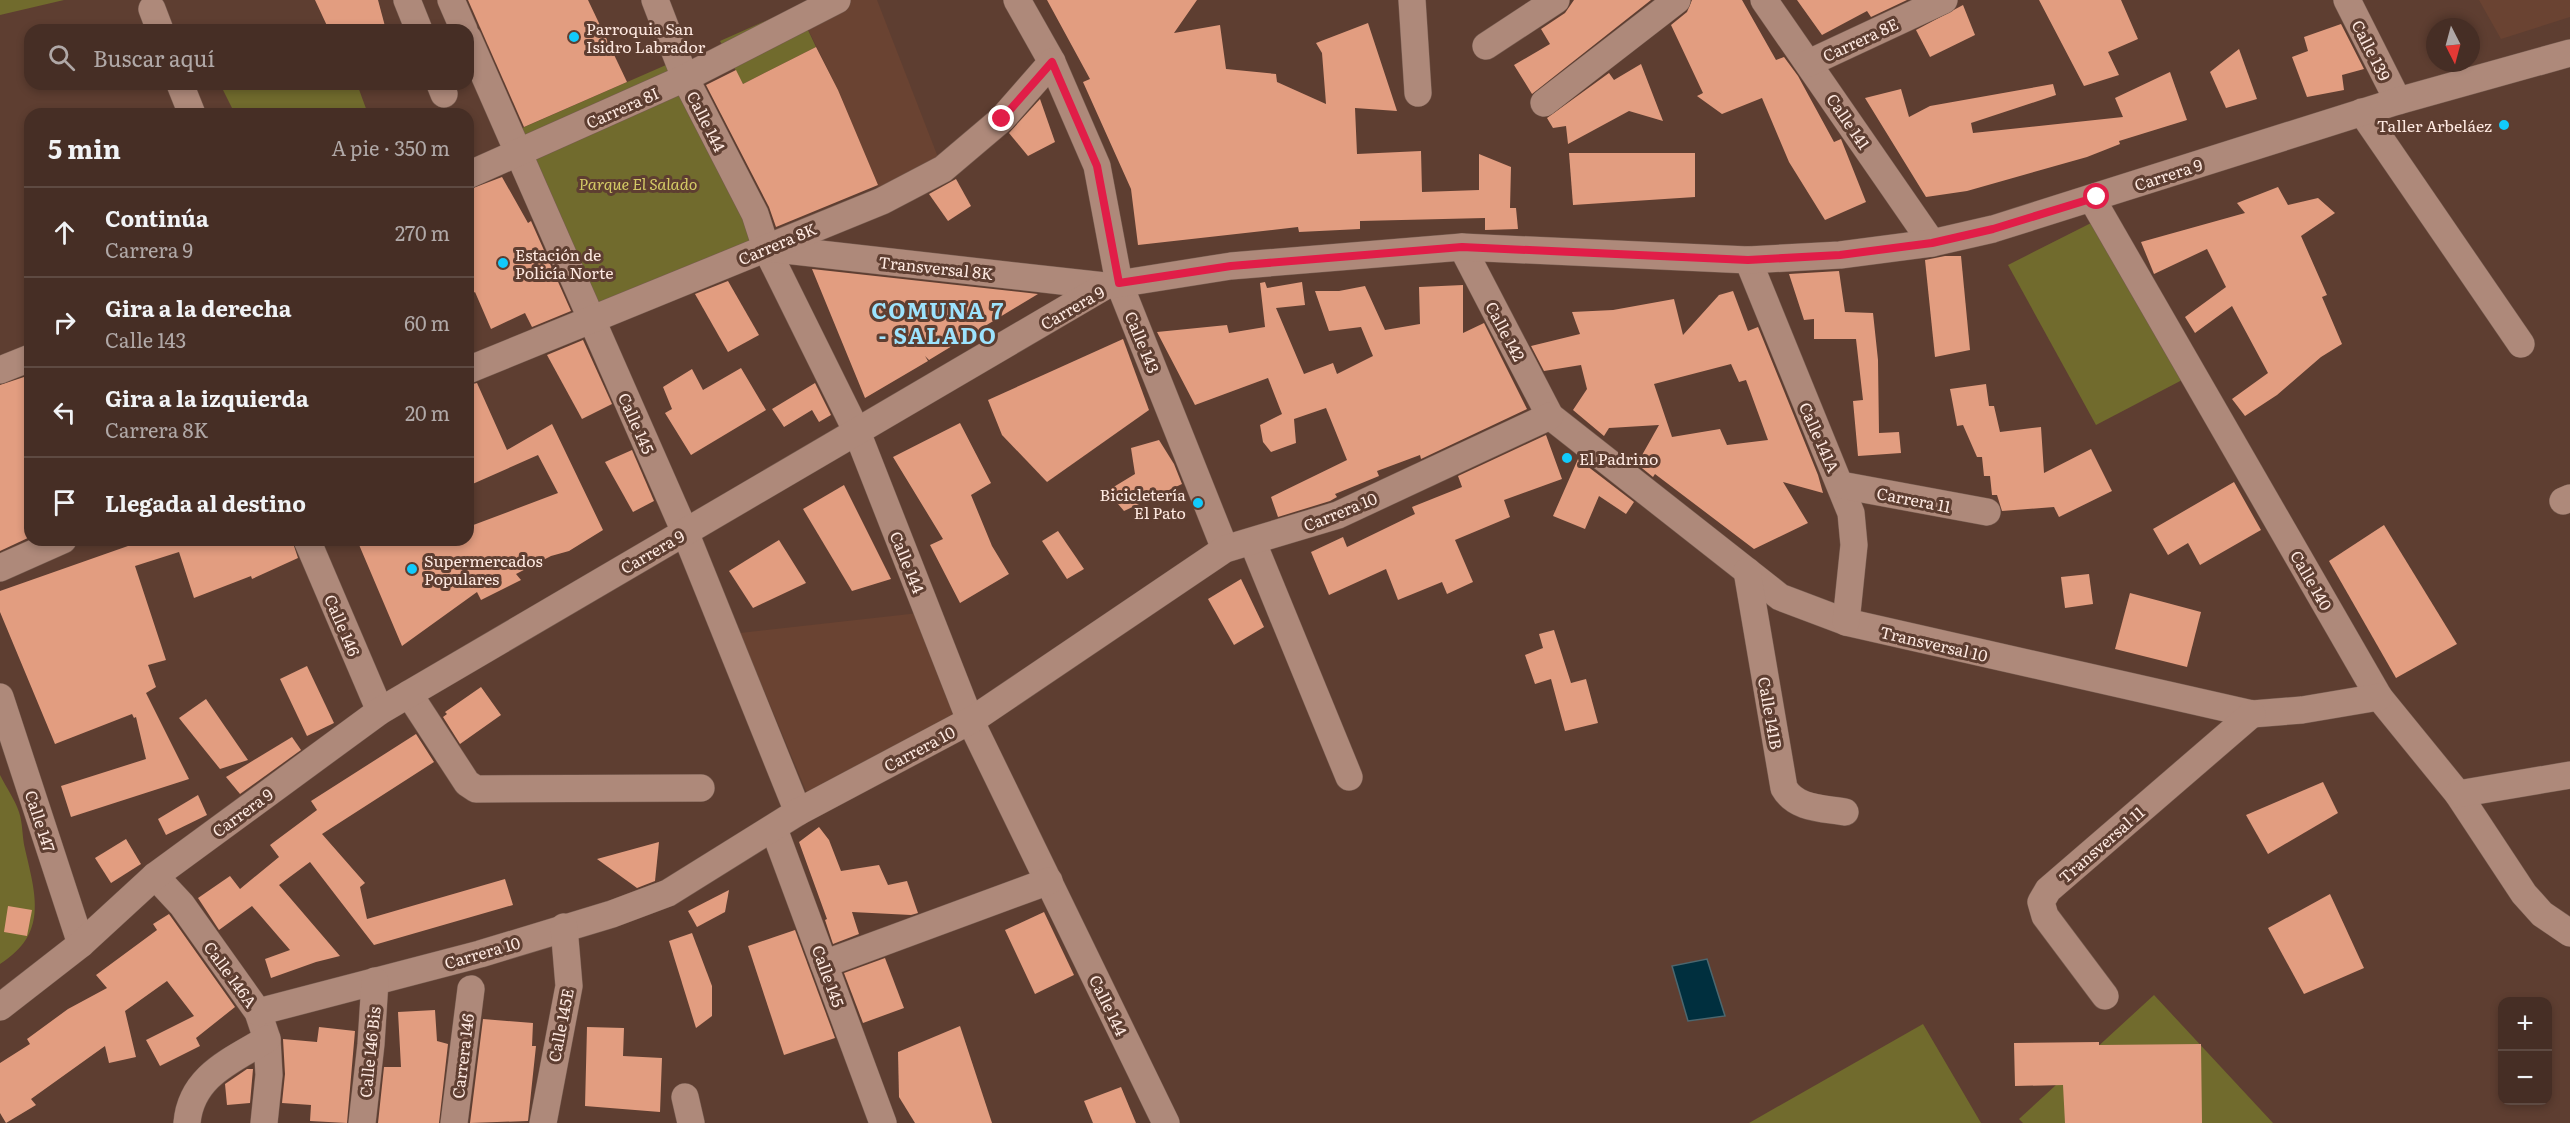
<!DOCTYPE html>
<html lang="es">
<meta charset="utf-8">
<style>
:root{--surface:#462e25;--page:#503a32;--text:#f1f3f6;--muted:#b0a8a7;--line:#5e4a42}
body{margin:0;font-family:Literata,serif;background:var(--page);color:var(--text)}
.controls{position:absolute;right:18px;bottom:18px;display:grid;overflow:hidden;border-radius:12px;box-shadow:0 3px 9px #0003}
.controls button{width:54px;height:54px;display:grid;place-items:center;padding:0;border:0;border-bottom:2px solid var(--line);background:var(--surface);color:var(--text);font:30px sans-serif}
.compass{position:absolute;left:2426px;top:18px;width:54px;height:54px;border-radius:50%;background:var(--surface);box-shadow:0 3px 9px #0003;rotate:174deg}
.stop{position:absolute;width:18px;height:18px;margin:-14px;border:4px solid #e11d48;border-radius:50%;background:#fff}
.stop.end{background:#e11d48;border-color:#fff;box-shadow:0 2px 6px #0008}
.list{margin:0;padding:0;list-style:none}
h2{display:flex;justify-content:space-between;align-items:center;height:78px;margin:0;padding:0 24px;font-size:26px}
h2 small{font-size:20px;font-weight:400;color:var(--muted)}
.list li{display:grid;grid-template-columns:39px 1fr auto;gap:18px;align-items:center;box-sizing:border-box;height:90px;padding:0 24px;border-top:2px solid var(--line)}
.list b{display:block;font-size:22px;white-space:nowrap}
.list p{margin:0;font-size:20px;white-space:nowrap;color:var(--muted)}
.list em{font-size:20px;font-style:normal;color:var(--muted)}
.icon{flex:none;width:33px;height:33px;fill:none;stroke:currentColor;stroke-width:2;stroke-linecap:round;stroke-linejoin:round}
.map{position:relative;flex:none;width:2570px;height:1123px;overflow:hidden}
.search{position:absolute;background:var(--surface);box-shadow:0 3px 9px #0003;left:24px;top:24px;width:450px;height:66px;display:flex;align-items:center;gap:15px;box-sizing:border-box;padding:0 21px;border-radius:18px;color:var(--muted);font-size:22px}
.panel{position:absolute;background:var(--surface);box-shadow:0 3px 9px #0003;left:24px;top:108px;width:450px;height:438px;border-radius:18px}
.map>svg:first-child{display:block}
</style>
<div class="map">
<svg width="2570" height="1123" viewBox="0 0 2570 1123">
<rect width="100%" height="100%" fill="#5e3e31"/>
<!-- built -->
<g fill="#6a4332">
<path d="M812,0H877L941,165L880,191L838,90L797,7Z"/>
<path d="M2479,0H2570V17L2501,39Z"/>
<path d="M919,613L955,714L809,798L740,633Z"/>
</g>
<!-- green -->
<g fill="#716b2d">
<path d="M0,0H64L0,15Z"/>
<path d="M797,7L816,47L743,84L720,41Z"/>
<path d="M682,58L769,239L592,309L513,132Z"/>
<path d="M220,84H357L368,114H235Z"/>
<path d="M2097,220L2184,379L2096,425L2008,265Z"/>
<path d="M0,775C6,787 15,800 19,812C23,824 22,837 25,849C36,896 48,934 0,964Z"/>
<path d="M2154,995L2273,1123H2023L2019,1119Z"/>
<path d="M1923,1024L1981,1123H1749Z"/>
</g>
<!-- water -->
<path fill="#002f3e" stroke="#4c676f" stroke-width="1.5" d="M1707,959L1725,1016L1688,1021L1672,966Z"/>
<!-- building -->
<g fill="#e29d80" fill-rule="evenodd">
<path d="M315,0H378L386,30H329Z"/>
<path d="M468,0H588L627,82L524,127Z"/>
<path d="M1047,0H1197L1174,33L1220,25L1226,69L1276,74L1277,82L1326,104L1322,53L1316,43L1368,23L1397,111L1355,108L1357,154L1421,151L1422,192L1479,190V154L1511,167L1510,208H1516L1518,229L1485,230V218L1360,221V229L1299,232L1298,227L1138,245L1131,189L1083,82L1090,79Z"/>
<path d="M1574,0H1651L1532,94L1514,65L1550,44L1541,29L1565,13Z"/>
<path d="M1692,0H1742L1776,60L1784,57L1798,76L1834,142L1841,139L1866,202L1825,220L1789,162L1762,98L1722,114L1697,96L1703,93L1671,25L1687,12Z"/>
<path d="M1797,0H1907L1871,17L1867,11L1822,35Z"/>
<path d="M2039,0H2121L2138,39L2108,52L2119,75L2084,86Z"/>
<path d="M1963,5L1975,35L1930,57L1916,30Z"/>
<path d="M2341,24L2364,69L2342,75L2344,90L2307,97L2292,57L2308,51L2304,37Z"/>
<path d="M816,47L838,90L878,185L776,227L769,207L706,85L736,70L743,84Z"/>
<path d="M2239,49L2257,99L2226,108L2210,72Z"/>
<path d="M1641,64L1663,121L1629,111L1568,144L1566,126L1553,128L1547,118L1609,73L1614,80Z"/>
<path d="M2170,72L2187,120L2119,141L2120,144L2087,157L1967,191L1926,197L1865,98L1901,89L1909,117L1930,106L2053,84L2056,95L1971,123L1973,133L2123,117L2115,98Z"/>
<path d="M1040,99L1055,142L1028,156L1009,133Z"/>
<path d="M1569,153H1695V197L1573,205Z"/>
<path d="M502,177L528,223L531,221L571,311L532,327L525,313L491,329L475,292L468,296V190Z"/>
<path d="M956,179L971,206L948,221L929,194Z"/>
<path d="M2278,187L2288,205L2318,198L2335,213L2301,236L2327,295L2322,297L2342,344L2321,357L2277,395L2245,416L2232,399L2268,373L2232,306L2195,333L2185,317L2226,287L2207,249L2154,274L2141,242L2245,213L2237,203Z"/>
<path d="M1945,256H1961L1970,350L1935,357L1925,260Z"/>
<path d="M812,269L1038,294L929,360L925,356L928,361L865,398Z"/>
<path d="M1839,271L1845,312L1873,313L1878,360L1879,433L1899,432L1901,453L1858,456L1853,401L1863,400L1856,339H1814V319L1804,320L1789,274Z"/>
<path d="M728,281L759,335L728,352L695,294Z"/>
<path d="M1265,282L1267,288L1302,282L1305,305L1276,308L1304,374L1333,363L1337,374L1373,356L1361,327L1329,331L1315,291H1339L1365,286L1385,330L1420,324L1419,287L1463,285V333L1484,323L1527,409L1421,459L1420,455L1377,471L1379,476L1335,494L1337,497L1330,501L1278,517L1271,497L1347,460L1326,408L1294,419L1296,443L1271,452L1263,442L1260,425L1282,414L1268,378L1195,405L1157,332L1227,325L1229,333L1265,327L1260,283Z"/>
<path d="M1733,291L1748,331L1758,327L1818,475L1823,493L1783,482L1808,523L1754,549L1655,474L1653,477L1637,464L1659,425L1609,428L1604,436L1573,410L1587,389L1581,365L1544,371L1531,346L1580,334L1572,312L1613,310L1674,299L1683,335L1719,295ZM1731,364L1739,382L1746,380L1768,440L1727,445L1720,429L1672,437L1654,384Z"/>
<path d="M1123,339L1149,410L1047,482L1002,435L988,400Z"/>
<path d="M583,340L612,404L582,419L547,355Z"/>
<path d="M741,368L766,410L691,455L665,413L672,409L663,387L692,369L703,390Z"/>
<path d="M30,375V537L0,551V385Z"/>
<path d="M477,383L507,450L552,424L603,530L569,551L551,556L516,574L521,580L481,600L477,592L402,646L357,540H468V527L558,493L538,455L468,486V385Z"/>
<path d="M815,383L831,415L819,422L812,410L784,427L772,409Z"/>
<path d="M1986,384L1989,406H1994L2000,432L2041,427L2044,473L2091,449L2112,491L2059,517L2054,507L2002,511L1997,495H1992L1990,476H1984L1982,457H1977L1963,425L1957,426L1950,389Z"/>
<path d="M960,423L991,483L971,495L992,546L1009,574L960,603L930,545L943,539L893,457Z"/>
<path d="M1546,435L1562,479L1504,500L1510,517L1455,540L1473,582L1447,594L1442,582L1398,600L1386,569L1329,595L1311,552L1343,537L1347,547L1415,514L1412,507L1462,487L1458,476Z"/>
<path d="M1159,440L1174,464L1182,484L1124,511L1107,491L1135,474L1131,448Z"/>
<path d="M632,450L654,501L633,512L605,462Z"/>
<path d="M1578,459L1634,502L1626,514L1599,496L1585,529L1553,516Z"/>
<path d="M2234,482L2261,530L2200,565L2188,543L2168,555L2153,529Z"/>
<path d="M844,485L891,579L852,591L803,509Z"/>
<path d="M2384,525L2457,644L2396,678L2329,561Z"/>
<path d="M1058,531L1084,569L1067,579L1042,541Z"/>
<path d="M145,540H292L298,558L252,579L251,576L194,598L179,552L135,566L166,660L148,665L156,687L146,693L189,779L71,817L61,786L146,759L136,717L134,718L132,714L55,744L0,612V591Z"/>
<path d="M779,540L806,583L753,608L729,571Z"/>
<path d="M2089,574L2093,604L2065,608L2061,577Z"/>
<path d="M1241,579L1264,627L1234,645L1208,599Z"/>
<path d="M2130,593L2201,612L2187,667L2115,649Z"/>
<path d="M1554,630L1571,683L1586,679L1598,723L1565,731L1551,679L1535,684L1525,655L1543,648L1539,634Z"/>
<path d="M307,666L334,723L307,736L280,679Z"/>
<path d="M481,687L501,715L460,744L443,717L447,714L445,712Z"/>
<path d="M206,699L248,760L220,769L179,718Z"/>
<path d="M416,734L434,762L322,834L365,883L360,887L367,919L505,879L513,905L374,945L310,862L279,885L340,956L316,962L271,978L265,959L290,950L252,906L219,930L198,898L230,876L240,889L279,857L270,845L317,810L311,801Z"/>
<path d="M292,737L301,750L240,794L226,777Z"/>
<path d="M2323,782L2338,813L2268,854L2246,815Z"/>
<path d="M198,795L207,815L166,835L158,819Z"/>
<path d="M819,827L829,840L841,871L879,865L888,885L907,881L918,913L911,915L852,912L859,934L833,944L825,920L827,919L799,842Z"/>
<path d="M126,839L141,864L111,883L95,858Z"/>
<path d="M659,842L655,881L637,888L597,859Z"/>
<path d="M729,890L725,912L697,927L688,911Z"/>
<path d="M2330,894L2364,968L2304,994L2268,928Z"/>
<path d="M8,906L32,910L27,936L4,932Z"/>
<path d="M1044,912L1074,975L1035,994L1005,930Z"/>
<path d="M169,914L235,1007L196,1038L200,1046L160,1066L146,1040L194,1016L167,981L125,1011L136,1057L109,1063L105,1046L31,1099L36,1105L6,1123L0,1113V1063L30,1044L27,1039L68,1009L107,988L96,975L157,930L153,924Z"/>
<path d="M795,930L835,1038L784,1055L748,946Z"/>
<path d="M692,933L712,986V1016L696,1028L669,941Z"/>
<path d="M885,958L904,1008L863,1023L844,973Z"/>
<path d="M435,1010L437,1041L448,1044L439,1123H378L384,1067H401L398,1012Z"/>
<path d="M483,1019L533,1023L532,1046H536L528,1121L470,1123Z"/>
<path d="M960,1026L992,1123H915L899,1097L898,1052Z"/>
<path d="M319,1027L355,1031L347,1123L310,1121L311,1105L282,1103L285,1074L283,1039L317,1042Z"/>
<path d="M587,1027L624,1028L623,1056L662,1058L660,1112L585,1106Z"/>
<path d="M2099,1042V1045L2201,1044L2202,1123H2065L2063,1085L2015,1086L2014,1043Z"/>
<path d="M247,1069H253L250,1103L227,1105L225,1084Z"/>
<path d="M1121,1087L1136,1123H1093L1084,1101Z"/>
</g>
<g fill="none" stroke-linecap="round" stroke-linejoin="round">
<!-- minor casing -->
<g stroke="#775c50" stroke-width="28">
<g id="minor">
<path d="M407,0L419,30"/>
<path d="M451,0L464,30"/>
<path d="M655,0L685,78L755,214L766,248L857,432L970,720L1166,1123"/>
<path d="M1017,0L1052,62L1097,166L1119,283L1225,549"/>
<path d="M1412,0L1418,93"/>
<path d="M1764,0L1932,243"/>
<path d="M2347,0L2398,101"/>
<path d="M152,9L160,30"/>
<path d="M468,38L685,532L798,812"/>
<path d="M1486,46L1556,0"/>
<path d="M1809,63L1944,0"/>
<path d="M180,84L192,114"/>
<path d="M440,84L444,94"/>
<path d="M1544,103L1677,0"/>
<path d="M2362,112L2521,344"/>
<path d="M468,175L685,78L837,0"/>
<path d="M2092,199L2379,697L2458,794L2524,894L2542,914L2570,933"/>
<path d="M1462,247L1550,416L1780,597L1846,622L2252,714L2302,710L2379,697"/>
<path d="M767,248L1105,286"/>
<path d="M1748,260L1851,513L1854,545L1846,622"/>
<path d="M0,370L30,358"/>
<path d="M468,370L882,201L943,169L1002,119L1052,62"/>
<path d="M1841,485L1987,512"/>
<path d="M2563,501L2570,498"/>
<path d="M307,540L380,711"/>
<path d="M1253,543L1349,777"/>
<path d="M0,568L63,540"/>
<path d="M1747,571L1784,788C1796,809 1822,808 1845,812"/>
<path d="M409,694L467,783L476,789L701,788"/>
<path d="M0,697L81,944"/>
<path d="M2458,794L2570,775"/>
<path d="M774,829L883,1123"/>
<path d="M155,876L182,905L258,1012L267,1039L269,1075L264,1123"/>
<path d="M824,964L1049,881"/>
<path d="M2105,996L2045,916L2041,902L2048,890L2252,714"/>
<path d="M0,1007L81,944L155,876L380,711L1105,286L1231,266L1462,247L1748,260L1840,255L1932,243L1993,229L2398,101L2570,53"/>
<path d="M258,1012L480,954L612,914L668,893L798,812L975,718L1225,549L1338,515L1550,416"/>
<path d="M685,1097L691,1123"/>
<path d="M187,1123C191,1076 231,1061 267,1039"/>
<path d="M362,1123L371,1044L375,981"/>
<path d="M454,1123L471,989"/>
<path d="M543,1123L569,986L564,927"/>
</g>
</g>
<!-- minor -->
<use href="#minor" stroke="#ae897a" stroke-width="27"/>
</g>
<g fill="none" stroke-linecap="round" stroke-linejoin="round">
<!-- route -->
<path stroke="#e11d48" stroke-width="8" d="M1002,119L1052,62L1097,166L1119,283L1231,266L1462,247L1748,260L1840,255L1932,243L1993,229L2097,197"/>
</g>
<!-- markers -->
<g fill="#12cafb" stroke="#5e3e31" stroke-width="2">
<circle cx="574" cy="37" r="6"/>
<circle cx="2504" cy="125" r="6"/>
<circle cx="503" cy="263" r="6"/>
<circle cx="1567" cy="458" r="6"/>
<circle cx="1198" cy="503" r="6"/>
<circle cx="412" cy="569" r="6"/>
</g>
<g text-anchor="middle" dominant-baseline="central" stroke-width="6" stroke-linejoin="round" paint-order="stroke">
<!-- poi labels -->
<g font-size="16" fill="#fee9e1" stroke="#5e3e31" text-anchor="start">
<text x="586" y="28">Parroquia San<tspan x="586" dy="18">Isidro Labrador</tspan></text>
<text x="2492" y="125" text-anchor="end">Taller Arbeláez</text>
<text x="515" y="254">Estación de<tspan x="515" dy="18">Policía Norte</tspan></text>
<text x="1579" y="458">El Padrino</text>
<text x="1186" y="494" text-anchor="end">Bicicletería<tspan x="1186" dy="18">El Pato</tspan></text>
<text x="424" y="560">Supermercados<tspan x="424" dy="18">Populares</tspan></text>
</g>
<!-- street labels -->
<g font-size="16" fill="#fee9e1" stroke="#5e3e31">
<text transform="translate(1860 39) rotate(-25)">Carrera 8E</text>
<text transform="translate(2372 50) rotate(63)">Calle 139</text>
<text transform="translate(622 107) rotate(-24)">Carrera 8I</text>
<text transform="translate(707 121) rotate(63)">Calle 144</text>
<text transform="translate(1849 121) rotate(56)">Calle 141</text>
<text transform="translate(2168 174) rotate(-18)">Carrera 9</text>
<text transform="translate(777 243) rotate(-23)">Carrera 8K</text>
<text transform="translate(936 267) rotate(6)">Transversal 8K</text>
<text transform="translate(1072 307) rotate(-30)">Carrera 9</text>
<text transform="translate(1506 331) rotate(62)">Calle 142</text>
<text transform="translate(1143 342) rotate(68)">Calle 143</text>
<text transform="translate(637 423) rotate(66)">Calle 145</text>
<text transform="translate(1820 437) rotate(66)">Calle 141A</text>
<text transform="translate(1914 499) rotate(11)">Carrera 11</text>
<text transform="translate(1340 511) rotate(-22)">Carrera 10</text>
<text transform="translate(652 551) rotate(-30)">Carrera 9</text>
<text transform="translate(908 562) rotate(68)">Calle 144</text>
<text transform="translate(2312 580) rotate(60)">Calle 140</text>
<text transform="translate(343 625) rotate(67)">Calle 146</text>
<text transform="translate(1934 643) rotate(13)">Transversal 10</text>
<text transform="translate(1771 713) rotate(80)">Calle 141B</text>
<text transform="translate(919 748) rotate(-28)">Carrera 10</text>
<text transform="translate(242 812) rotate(-36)">Carrera 9</text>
<text transform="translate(41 821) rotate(72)">Calle 147</text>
<text transform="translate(2101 844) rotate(-41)">Transversal 11</text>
<text transform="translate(482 952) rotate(-16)">Carrera 10</text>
<text transform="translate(231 974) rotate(54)">Calle 146A</text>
<text transform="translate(829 976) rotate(70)">Calle 145</text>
<text transform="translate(1109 1005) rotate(64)">Calle 144</text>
<text transform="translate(560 1025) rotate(-79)">Calle 145E</text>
<text transform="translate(369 1052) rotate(-84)">Calle 146 Bis</text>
<text transform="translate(462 1056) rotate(-83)">Carrera 146</text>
</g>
<!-- park labels -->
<g font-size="16" font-style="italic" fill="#d3c965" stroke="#5e3e31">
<text x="638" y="183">Parque El Salado</text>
</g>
<!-- district labels -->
<g font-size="22" font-weight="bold" letter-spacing="1.5" fill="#9ce3fe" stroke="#5e3e31">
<text x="938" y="309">COMUNA 7<tspan x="938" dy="25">- SALADO</tspan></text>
</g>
</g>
</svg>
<div class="controls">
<button>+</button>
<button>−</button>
</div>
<svg class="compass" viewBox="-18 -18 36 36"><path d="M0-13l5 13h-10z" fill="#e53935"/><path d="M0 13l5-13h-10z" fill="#b0a8a7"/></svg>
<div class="stop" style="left:2097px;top:197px"></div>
<div class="stop end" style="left:1002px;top:119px"></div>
<div class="search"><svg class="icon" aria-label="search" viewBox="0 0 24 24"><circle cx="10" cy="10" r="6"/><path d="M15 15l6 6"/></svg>Buscar aquí</div>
<section class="panel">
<h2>5 min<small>A pie · 350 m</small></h2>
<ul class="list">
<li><svg class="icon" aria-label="ahead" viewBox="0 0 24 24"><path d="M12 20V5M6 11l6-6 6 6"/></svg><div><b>Continúa</b><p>Carrera 9</p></div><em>270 m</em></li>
<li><svg class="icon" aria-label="right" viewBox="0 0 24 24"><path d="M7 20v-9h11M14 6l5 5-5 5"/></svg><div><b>Gira a la derecha</b><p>Calle 143</p></div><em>60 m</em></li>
<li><svg class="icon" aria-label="left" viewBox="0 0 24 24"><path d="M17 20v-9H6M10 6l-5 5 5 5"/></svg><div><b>Gira a la izquierda</b><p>Carrera 8K</p></div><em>20 m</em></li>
<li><svg class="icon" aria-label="arrive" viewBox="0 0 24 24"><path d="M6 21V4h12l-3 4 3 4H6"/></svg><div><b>Llegada al destino</b></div></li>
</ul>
</section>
</div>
